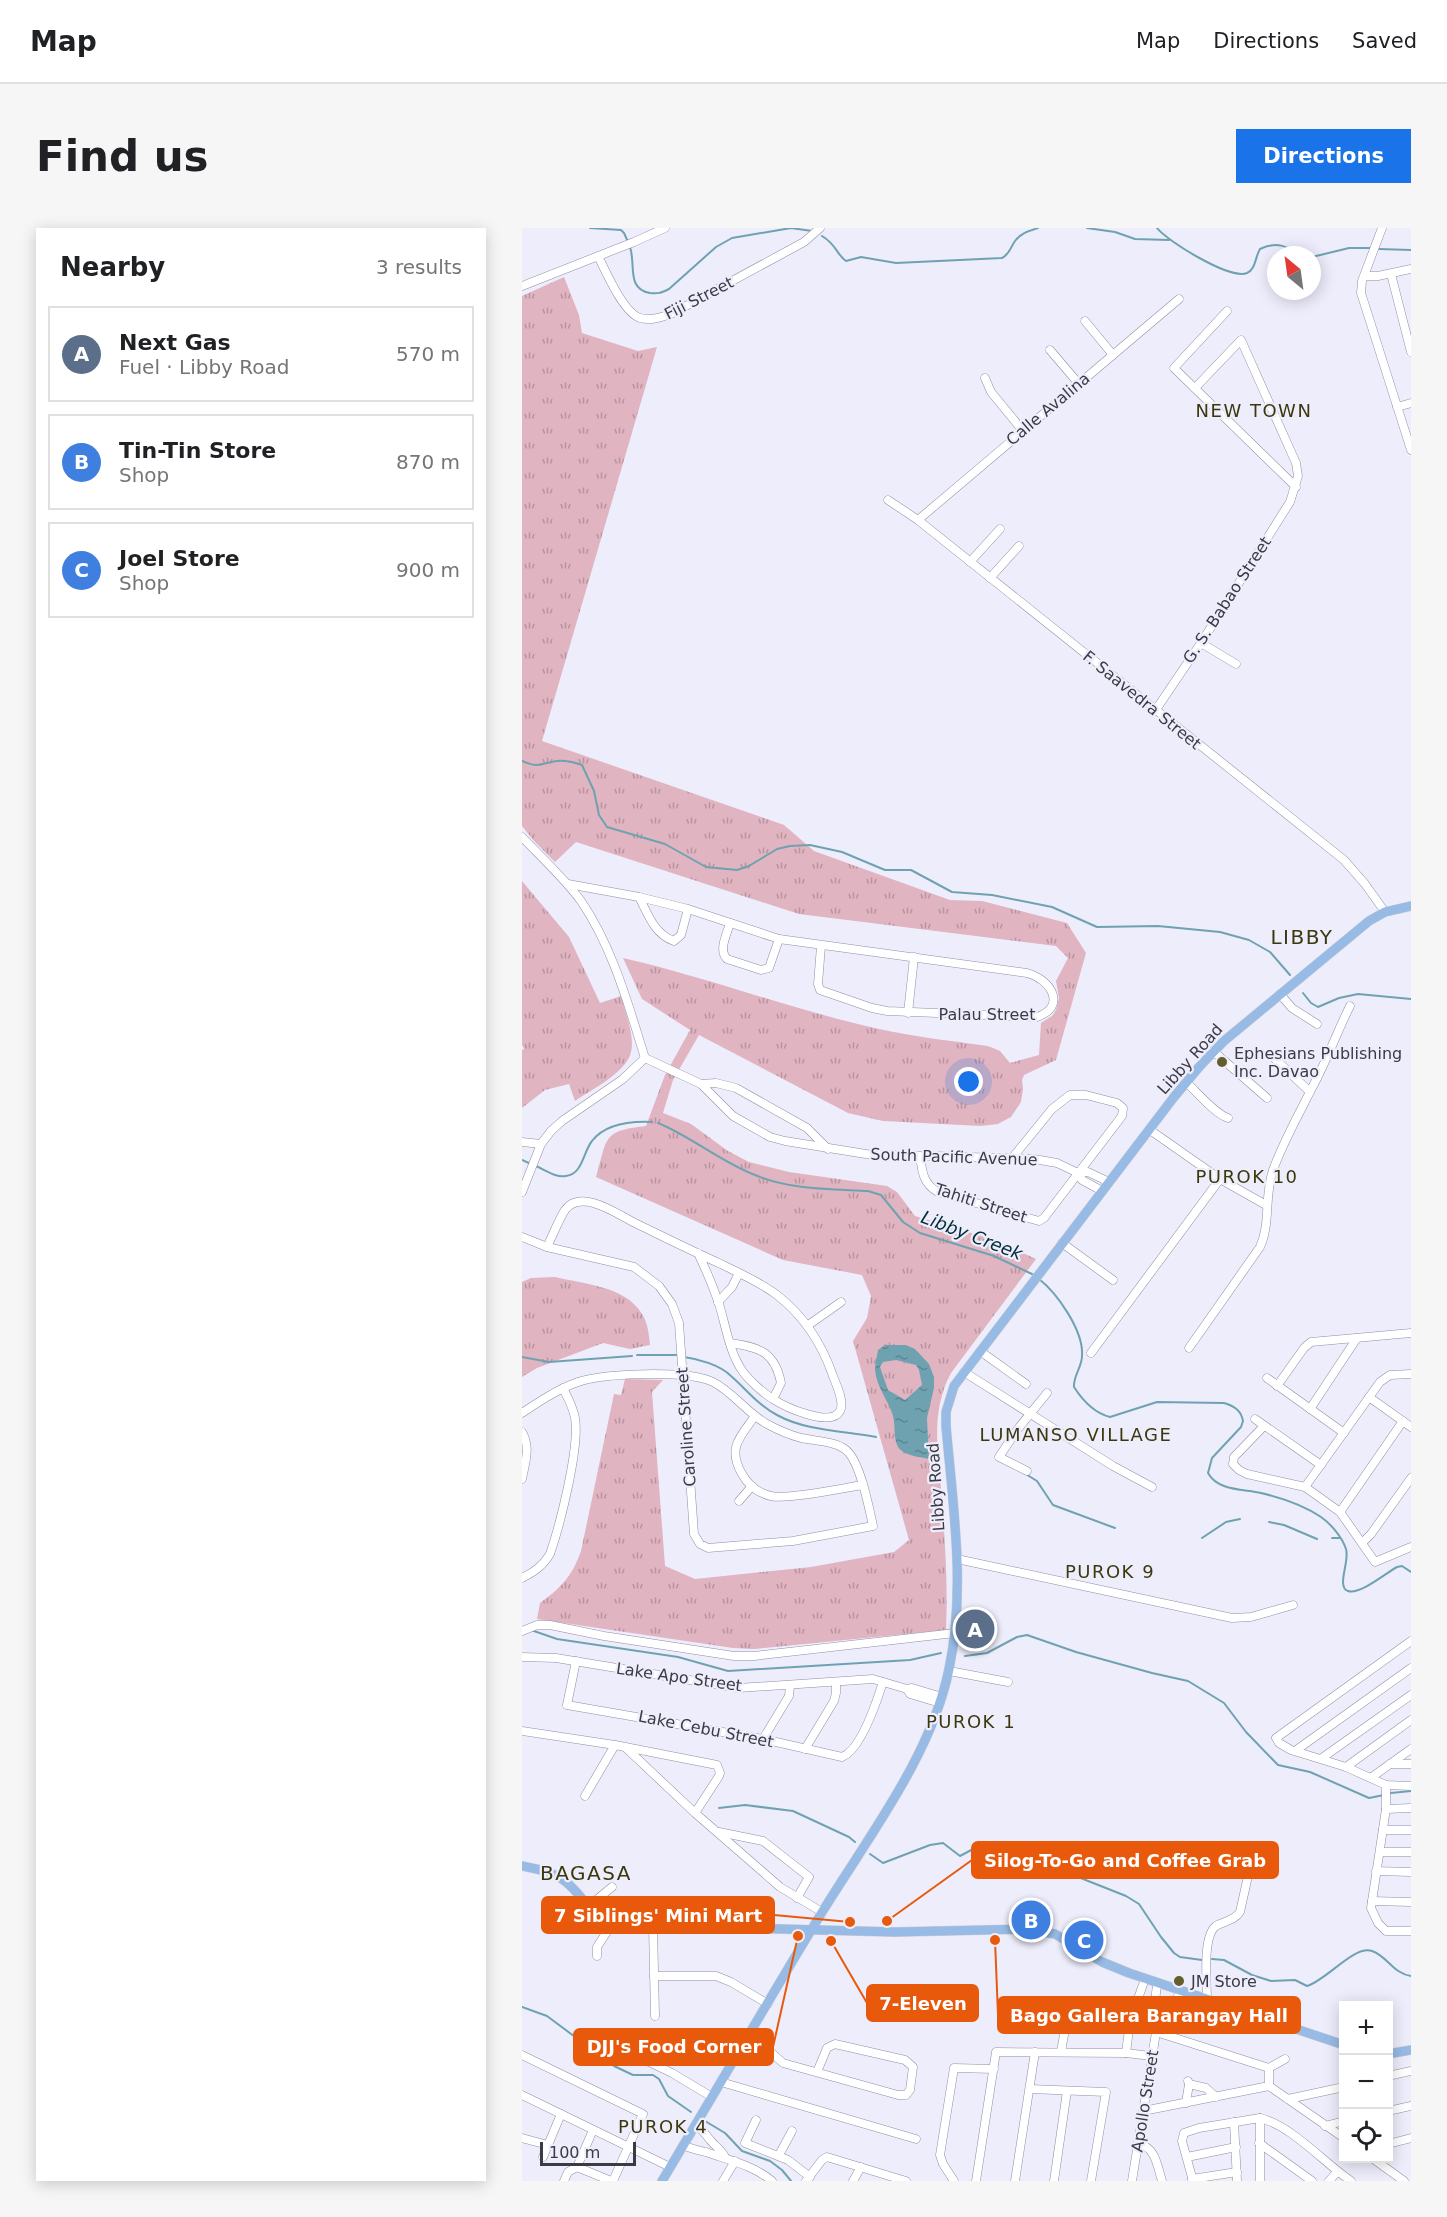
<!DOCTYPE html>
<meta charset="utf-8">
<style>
:root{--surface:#fff;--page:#f6f6f6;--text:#202124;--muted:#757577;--line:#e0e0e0;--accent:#1a73e8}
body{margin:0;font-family:"DejaVu Sans",sans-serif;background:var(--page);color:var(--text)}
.controls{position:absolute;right:18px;bottom:18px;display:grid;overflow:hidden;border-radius:0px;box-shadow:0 3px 15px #0003}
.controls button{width:54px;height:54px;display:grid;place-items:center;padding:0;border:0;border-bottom:2px solid var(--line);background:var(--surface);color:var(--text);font:30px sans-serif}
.compass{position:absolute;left:745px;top:18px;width:54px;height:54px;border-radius:50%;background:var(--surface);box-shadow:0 3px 15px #0003;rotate:331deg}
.scale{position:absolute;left:18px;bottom:15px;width:96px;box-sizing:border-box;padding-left:6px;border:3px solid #3b3b44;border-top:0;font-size:16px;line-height:21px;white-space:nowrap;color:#3b3b44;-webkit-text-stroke:4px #eeedfc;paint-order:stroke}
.you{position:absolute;left:447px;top:854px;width:21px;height:21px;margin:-15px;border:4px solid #fff;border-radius:50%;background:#1a73e8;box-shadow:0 0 0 9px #1a73e833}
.badge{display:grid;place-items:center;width:39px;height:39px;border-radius:50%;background:var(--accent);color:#fff;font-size:20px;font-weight:700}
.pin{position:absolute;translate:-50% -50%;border:3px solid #fff;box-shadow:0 2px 6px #0006}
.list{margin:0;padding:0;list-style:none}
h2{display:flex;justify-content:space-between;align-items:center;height:78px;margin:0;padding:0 24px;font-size:26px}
h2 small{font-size:20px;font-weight:400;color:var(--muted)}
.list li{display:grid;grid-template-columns:39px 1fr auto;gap:18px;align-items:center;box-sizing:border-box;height:96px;margin:0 12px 12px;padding:0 12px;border:2px solid var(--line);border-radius:0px}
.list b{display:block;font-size:22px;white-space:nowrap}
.list p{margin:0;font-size:20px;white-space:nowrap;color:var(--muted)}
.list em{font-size:20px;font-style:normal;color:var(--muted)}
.icon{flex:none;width:33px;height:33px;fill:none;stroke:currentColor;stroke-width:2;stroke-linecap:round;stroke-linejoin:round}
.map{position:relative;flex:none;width:889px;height:1953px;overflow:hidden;border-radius:0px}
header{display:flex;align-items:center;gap:36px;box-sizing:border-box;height:84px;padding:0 30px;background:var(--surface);border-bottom:2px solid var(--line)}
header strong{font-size:28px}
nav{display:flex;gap:33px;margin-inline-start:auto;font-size:21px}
.intro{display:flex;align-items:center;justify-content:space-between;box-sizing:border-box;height:144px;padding:0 36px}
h1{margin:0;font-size:42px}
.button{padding:15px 27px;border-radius:0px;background:var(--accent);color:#fff;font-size:21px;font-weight:700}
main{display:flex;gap:36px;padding:0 36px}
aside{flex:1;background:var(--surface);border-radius:0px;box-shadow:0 3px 15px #0003}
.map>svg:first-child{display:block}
</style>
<header>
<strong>Map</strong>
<nav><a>Map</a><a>Directions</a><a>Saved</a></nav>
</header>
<div class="intro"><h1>Find us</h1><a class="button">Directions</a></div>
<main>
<aside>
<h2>Nearby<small>3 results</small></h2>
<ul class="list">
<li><span class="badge" style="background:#5c6f8a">A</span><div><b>Next Gas</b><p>Fuel · Libby Road</p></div><em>570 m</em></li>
<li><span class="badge" style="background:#3f7fe0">B</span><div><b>Tin-Tin Store</b><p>Shop</p></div><em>870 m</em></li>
<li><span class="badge" style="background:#3f7fe0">C</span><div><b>Joel Store</b><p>Shop</p></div><em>900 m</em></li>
</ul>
</aside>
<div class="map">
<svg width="889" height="1953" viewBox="0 0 889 1953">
<defs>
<pattern id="grass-tufts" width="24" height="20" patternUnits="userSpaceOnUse" patternTransform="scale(1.5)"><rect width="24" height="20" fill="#e1b4c1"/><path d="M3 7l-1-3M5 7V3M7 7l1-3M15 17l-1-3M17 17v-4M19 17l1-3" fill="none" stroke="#b8949e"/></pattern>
<pattern id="water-ripples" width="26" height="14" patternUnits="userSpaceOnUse" patternTransform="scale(1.5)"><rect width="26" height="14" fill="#6fa2b1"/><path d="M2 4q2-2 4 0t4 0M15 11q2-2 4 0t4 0" fill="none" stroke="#5c8592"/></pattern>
</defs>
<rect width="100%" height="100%" fill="#eeedfc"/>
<!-- grass -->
<g fill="url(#grass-tufts)">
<path d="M42,49L57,87L60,105L116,123L135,119L20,513L262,597L292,623L428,672L460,673L545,695L564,725L534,832L502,847L500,852L501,861L499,874L489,889L476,896L459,898L361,893L326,885L177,807L151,852L141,885L169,896L206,923L227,934L267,944L365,958L375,964L393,988L473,1012L514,1031L429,1145C407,1186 417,1228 420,1272C423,1315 426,1358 424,1402L233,1421L211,1420L15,1391L18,1375C40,1359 50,1348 59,1323L92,1166L99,1167L103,1151L141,1152L130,1164L143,1338L173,1351L289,1339L372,1324L387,1312L331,1113L345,1090L349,1068L340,1047L261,1032L74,949C86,910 79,903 124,898L143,847L168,802L120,771L101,730C188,750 271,782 357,801C393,809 430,813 466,818L478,823L488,835L517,827L519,795L530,788L534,782L537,770L534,753L546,730L534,718L277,686L54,614L33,634L12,613L0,598V68Z"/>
<path d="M0,653L47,709L78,775L99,768C103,785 113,807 109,824C105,844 69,862 53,873L47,856L23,862L0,880V822L2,821L0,817Z"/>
<path d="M33,1049C61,1056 104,1058 120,1086C126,1095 127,1107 128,1117L108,1121L81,1115L15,1140L0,1149V1054L9,1050Z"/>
</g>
<!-- water -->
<path fill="url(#water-ripples)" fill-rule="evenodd" d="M363,1117H384L393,1121L407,1136L412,1149V1160L405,1190L407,1231C398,1229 387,1228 380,1223C370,1216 374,1198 371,1188C366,1171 354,1159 353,1141C353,1135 355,1128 356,1122ZM374,1132L394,1137L397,1142L400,1157L383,1172L366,1162L358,1139L361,1134Z"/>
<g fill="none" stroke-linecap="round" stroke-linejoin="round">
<!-- stream -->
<g stroke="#6fa2b1" stroke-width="2">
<path d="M68,0L99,2L102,5L106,14"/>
<path d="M565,0L593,4L613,11L647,12"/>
<path d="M635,0C645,13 708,52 725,45C734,41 733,29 738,21C755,13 764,18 779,27"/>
<path d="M300,8C315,17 314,26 324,33L339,29L374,35L480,30C488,26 488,20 493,13C499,5 507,3 516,0"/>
<path d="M108,19C114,36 104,61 128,65C136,66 139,65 147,61L194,19L210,10L269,0L290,3"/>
<path d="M857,21L889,22"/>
<path d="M790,29L827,20H849"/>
<path d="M0,533C18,541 18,535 35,533C44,532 51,534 60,537L72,563L77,587L85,599L143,616L184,639L215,642L227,638L255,621L268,618L288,617L320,624L363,642H389L430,664L470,667L530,679L575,699L636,698L698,704L727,712L748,724L768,747"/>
<path d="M781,765L789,775L796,779L817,770L836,766L889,771"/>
<path d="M136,895C170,909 199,934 233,947C268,962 309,961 346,963L359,967L381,994L398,1005L472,1028L512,1047"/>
<path d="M0,932L9,936"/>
<path d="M14,938C23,942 34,950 44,948C61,946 61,924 70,913C84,895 109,893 130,894"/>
<path d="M517,1051C535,1065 562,1103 560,1128C560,1139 551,1148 552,1159C561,1173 572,1185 588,1189L635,1174L702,1175C712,1178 719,1182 721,1193L719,1199L690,1230L686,1245C696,1263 721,1261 739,1265C760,1270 781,1277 799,1289C809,1296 820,1309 824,1321C828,1333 814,1359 826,1363C838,1367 864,1345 875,1339L880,1338L889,1344"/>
<path d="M115,1127H154"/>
<path d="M0,1129L27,1134L110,1128"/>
<path d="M162,1129C177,1131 198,1137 209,1148C224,1161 236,1177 255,1187C284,1203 322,1203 354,1209"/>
<path d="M502,1245L515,1253L531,1277L593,1300"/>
<path d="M747,1294L762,1297L795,1311"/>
<path d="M680,1310L704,1294L718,1291"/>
<path d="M810,1310H818"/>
<path d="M9,1402L35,1411L156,1429L206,1443L388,1432L419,1425"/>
<path d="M443,1428L465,1425L495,1409L505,1407L554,1424L630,1445L666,1453L702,1475L724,1504L756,1537L788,1544L847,1570L862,1567"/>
<path d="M869,1565L889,1563"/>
<path d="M197,1580L223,1577L271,1583L327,1609L333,1614"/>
<path d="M348,1626L361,1635L408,1617L421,1615L438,1628L453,1620H459L518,1641L541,1643L604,1668L617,1676L639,1709L652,1725L658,1729L680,1732"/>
<path d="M690,1731L702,1732L730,1747L749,1753L773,1752L785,1758C805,1752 832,1717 850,1723C865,1728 872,1746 889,1748"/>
<path d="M0,1779L25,1788L92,1838L111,1847H131L137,1851L146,1868L169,1884"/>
<path d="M183,1893L203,1905L220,1923L248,1933L260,1942L269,1953"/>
</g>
<!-- minor casing -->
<g stroke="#8f8ea4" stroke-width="9">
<g id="minor">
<path d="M860,0L840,53L839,65L889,222"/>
<path d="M76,28C84,44 101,84 118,90C130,93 140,89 151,85L282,14L298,0"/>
<path d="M869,46L889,124"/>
<path d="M843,48H856L889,41"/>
<path d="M0,58L112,14L143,0"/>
<path d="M705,83L652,140L774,259"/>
<path d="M563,93L591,127"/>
<path d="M528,122L557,156"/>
<path d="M463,150L469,164L501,203"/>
<path d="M875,179L889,175"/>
<path d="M366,272L396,292L822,632L843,656L863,684"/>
<path d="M396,292L657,71"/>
<path d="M448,334L478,301"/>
<path d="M468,350L497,318"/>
<path d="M679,415L714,436"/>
<path d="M633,483L679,415L768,274L776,248L774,235L719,112L673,160"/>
<path d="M0,609C20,630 42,650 59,673C91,720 106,776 123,830L179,856L211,888L248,909L263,913L344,926L512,931L535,935L556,945L566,944L587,954"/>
<path d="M46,656L117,669L166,681L257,711L505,745C528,751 546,778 515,789L365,783L350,780L298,762L296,756L299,718"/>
<path d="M117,669C126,686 132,706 152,713L159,707L166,681"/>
<path d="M208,695C205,706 196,722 205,731L239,742L247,740L257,711"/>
<path d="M758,766L770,780L795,796"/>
<path d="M386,785L392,729"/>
<path d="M691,823L745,870"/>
<path d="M750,828L788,864"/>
<path d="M664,854C675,864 693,886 706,890"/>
<path d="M179,856L194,855L214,860L285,900L306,921"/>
<path d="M628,902L698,951L744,977"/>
<path d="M0,914L19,916"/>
<path d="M398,928C400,943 401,956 416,964L517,993L522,990L600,888L601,880L595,875L564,867H548L530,881L491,929"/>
<path d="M556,945L560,952L580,963"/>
<path d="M0,964L19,916L29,903L40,893L101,851L123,830"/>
<path d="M0,1009L25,1019L112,1039L137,1058L150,1076L157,1095L172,1306L178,1316L186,1320L271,1313L351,1298C347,1279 339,1239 327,1225C317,1213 293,1213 279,1210C268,1207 256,1202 245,1196C225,1185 211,1164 191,1154C166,1142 84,1145 56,1154C36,1161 18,1173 0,1185"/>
<path d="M540,1015L591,1052"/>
<path d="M25,1019C31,1007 36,993 43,982C59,960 95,986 113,995C142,1009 170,1023 199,1036C217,1045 238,1054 255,1067C282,1088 300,1116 311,1148C314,1156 323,1174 318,1183C309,1200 263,1179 251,1171C241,1165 228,1153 221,1144C207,1124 204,1098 197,1076C191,1058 184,1042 176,1025"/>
<path d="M196,1074L210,1059L217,1045"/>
<path d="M285,1098L319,1074"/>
<path d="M208,1115C236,1119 253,1123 259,1155L251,1171"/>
<path d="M667,1120L738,1019C749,995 742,968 751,942C762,912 777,886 791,858C805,832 815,804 828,778"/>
<path d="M458,1123L504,1156"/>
<path d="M569,1125L698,951"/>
<path d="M442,1144L591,1238L630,1259"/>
<path d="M745,1150L822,1205"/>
<path d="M755,1158L782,1120L789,1114L889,1105"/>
<path d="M847,1169L889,1199"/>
<path d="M788,1181L835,1110"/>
<path d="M233,1188C218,1209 205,1220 220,1246C226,1257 236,1265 249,1268C265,1272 321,1260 341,1257"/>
<path d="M733,1191L799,1237"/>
<path d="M742,1198L712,1229L711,1236L717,1242L725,1246L783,1259L818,1284L853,1334L889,1319"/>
<path d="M0,1204C9,1219 3,1235 0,1251"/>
<path d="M505,1243L477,1229L495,1202L525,1165"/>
<path d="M783,1259L858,1154L868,1147L889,1146"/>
<path d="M217,1273L230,1258"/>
<path d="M818,1284L881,1193"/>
<path d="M840,1315L849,1306L889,1250"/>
<path d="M435,1331L710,1390L729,1389L771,1377"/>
<path d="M0,1350C12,1344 21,1338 28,1326C38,1297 58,1219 53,1190C51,1179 46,1170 41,1160"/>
<path d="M0,1403L15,1397H28L82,1408L212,1428H232L433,1405"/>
<path d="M889,1413L754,1510L757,1515L769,1522L824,1539L864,1557L889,1558"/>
<path d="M0,1429L34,1430L216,1460L351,1451L385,1461L390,1460L420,1469"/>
<path d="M54,1433L45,1477L241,1511L320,1529C339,1522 355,1473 361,1454"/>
<path d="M427,1443L486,1454"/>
<path d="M385,1461L388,1466L418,1475"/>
<path d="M0,1503L93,1517L195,1537L198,1545L197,1548L173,1585"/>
<path d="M241,1511L267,1468L268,1457"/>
<path d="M103,1519L173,1585L258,1659L300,1684"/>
<path d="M283,1521L312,1473L314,1465V1454"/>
<path d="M773,1523L889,1440"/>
<path d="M800,1530L889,1467"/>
<path d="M868,1536H889"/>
<path d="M824,1539L889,1492"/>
<path d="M850,1549L889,1521"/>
<path d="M864,1557V1581L849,1680L856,1695L864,1703H889"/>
<path d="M63,1568L93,1517"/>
<path d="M864,1581L889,1580"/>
<path d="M861,1602H889"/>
<path d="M197,1604L241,1613L287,1649L275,1670"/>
<path d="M858,1624H889"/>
<path d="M854,1643L889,1644"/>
<path d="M850,1673L889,1674"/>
<path d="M67,1678L90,1659"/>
<path d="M131,1698L133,1788"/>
<path d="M75,1728V1719L90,1696"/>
<path d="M132,1748H194L209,1754L246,1776"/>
<path d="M685,1772C685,1756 680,1708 694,1698C702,1693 712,1693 718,1684L728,1639L731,1635L739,1632"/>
<path d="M636,1792L642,1789C647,1778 654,1774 659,1763"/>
<path d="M634,1804L747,1840"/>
<path d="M225,1811L244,1820L261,1835L376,1867H384L388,1862L391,1839L383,1832L313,1816L305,1820L295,1844"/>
<path d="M89,1816L150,1845L190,1869"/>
<path d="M539,1824L547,1778L569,1781L608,1793"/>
<path d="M604,1825L608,1793L623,1751"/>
<path d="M0,1827L121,1886L91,1953"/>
<path d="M747,1840V1858"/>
<path d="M747,1840L763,1831"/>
<path d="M866,1848L889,1843"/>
<path d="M199,1854L394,1911"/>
<path d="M667,1856L684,1860L694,1869"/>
<path d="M508,1861L584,1864L569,1953"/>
<path d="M0,1867L148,1939"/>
<path d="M766,1871L822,1859"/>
<path d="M664,1875L667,1856L666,1853"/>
<path d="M621,1883L747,1858L822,1910"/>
<path d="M866,1883L889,1878"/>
<path d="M234,1892L223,1915L266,1932L288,1949"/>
<path d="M712,1894L715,1953"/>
<path d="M174,1897C181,1902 183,1906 189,1913C194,1919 199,1921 203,1929"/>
<path d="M803,1898L822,1893"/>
<path d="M0,1910L26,1917"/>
<path d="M616,1915C634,1920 635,1937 640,1953"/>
<path d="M737,1915L790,1953"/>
<path d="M866,1916L889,1910"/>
<path d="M161,1917C169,1921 176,1922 184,1924C206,1932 231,1937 250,1953"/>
<path d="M257,1927L270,1903"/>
<path d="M21,1929L39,1886"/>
<path d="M665,1929L714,1919"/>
<path d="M850,1930L882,1953"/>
<path d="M55,1939L71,1902"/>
<path d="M55,1939L89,1953"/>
<path d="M670,1951L715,1944"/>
<path d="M42,1953L46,1944L55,1939"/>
<path d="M201,1953L213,1933"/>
<path d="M284,1953L300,1932L305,1929L384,1953"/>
<path d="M331,1953L339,1939"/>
<path d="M432,1953L421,1936L418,1927L432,1840L472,1841"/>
<path d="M454,1953L474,1824L604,1825L629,1828"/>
<path d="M493,1953L513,1824"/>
<path d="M532,1953L545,1863"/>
<path d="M610,1953L636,1792L632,1786C635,1775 632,1766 636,1755"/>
<path d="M671,1953L660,1913L662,1905L677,1900L738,1890C770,1898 801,1934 829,1953"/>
<path d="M738,1953V1890"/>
<path d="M807,1953L815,1944"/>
</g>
</g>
<!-- major casing -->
<g stroke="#d0d0d2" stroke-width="10">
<g id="major">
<path d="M0,1638C15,1641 32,1644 44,1654C63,1669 71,1694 98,1697L373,1704L504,1701L533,1706L580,1734L607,1745L822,1817"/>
<path d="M866,1826L889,1822"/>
<path d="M140,1953C194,1863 247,1771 302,1681C347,1608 410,1526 427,1441C444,1361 431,1278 424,1198V1184L432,1158L652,869L677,839L702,813L847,693L863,684L889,678"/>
</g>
</g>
<!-- minor -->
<use href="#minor" stroke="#fff" stroke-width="8"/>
<!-- major -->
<use href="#major" stroke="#98bbe5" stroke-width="9"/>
</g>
<!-- markers -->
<g fill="#635e2a" stroke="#eeedfc" stroke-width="2">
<circle cx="700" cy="834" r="6"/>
<circle cx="657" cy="1753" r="6"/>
</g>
<g text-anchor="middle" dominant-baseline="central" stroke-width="4.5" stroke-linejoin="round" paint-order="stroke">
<!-- street labels -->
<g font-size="16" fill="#3b3b44" stroke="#eeedfc">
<text transform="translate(177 70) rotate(-27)">Fiji Street</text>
<text transform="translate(526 181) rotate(-40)">Calle Avalina</text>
<text transform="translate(705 372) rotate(-57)">G. S. Babao Street</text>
<text transform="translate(620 472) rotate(39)">F. Saavedra Street</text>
<text x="465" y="786">Palau Street</text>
<text transform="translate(668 831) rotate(-48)">Libby Road</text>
<text transform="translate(432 929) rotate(2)">South Pacific Avenue</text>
<text transform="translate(459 975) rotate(18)">Tahiti Street</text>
<text transform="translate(164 1199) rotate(-94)">Caroline Street</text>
<text transform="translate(414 1259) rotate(-94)">Libby Road</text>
<text transform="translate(157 1449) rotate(8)">Lake Apo Street</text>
<text transform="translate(184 1501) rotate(11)">Lake Cebu Street</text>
<text transform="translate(623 1873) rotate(-81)">Apollo Street</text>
</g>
<!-- poi labels -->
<g font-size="16" fill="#3b3b44" stroke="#eeedfc" text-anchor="start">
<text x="712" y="825">Ephesians Publishing<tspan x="712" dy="18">Inc. Davao</tspan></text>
<text x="669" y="1753">JM Store</text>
</g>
<!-- neighbourhood labels -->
<g font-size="18" letter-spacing="1.5" fill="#3c380d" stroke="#eeedfc">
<text x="732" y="182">NEW TOWN</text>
<text x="725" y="948">PUROK 10</text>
<text x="554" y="1206">LUMANSO VILLAGE</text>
<text x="588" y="1343">PUROK 9</text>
<text x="449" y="1493">PUROK 1</text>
<text x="141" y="1898">PUROK 4</text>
</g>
<!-- water labels -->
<g font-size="18" font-style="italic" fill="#002f3b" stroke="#eeedfc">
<text transform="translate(450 1007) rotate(21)">Libby Creek</text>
</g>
<!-- quarter labels -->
<g font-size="20" letter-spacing="1.5" fill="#3c380d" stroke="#eeedfc">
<text x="780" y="709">LIBBY</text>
<text x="64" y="1645">BAGASA</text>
</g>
</g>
<!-- callouts -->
<path fill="none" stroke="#e8590c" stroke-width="2" d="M365 1693L450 1632M328 1694L252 1687M309 1713L345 1775M473 1712L476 1787M276 1708L251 1819"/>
<g fill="#e8590c" stroke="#eeedfc" stroke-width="2">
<circle cx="365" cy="1693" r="6"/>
<circle cx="328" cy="1694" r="6"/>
<circle cx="309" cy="1713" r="6"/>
<circle cx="473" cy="1712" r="6"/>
<circle cx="276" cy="1708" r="6"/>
</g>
<g fill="#e8590c" stroke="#e8590c" stroke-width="2">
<rect x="450" y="1614" width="306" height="36" rx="6"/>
<rect x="20" y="1669" width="232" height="36" rx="6"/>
<rect x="345" y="1757" width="111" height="36" rx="6"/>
<rect x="476" y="1769" width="302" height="36" rx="6"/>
<rect x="52" y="1801" width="199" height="36" rx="6"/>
</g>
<g font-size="18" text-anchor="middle" font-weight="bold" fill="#fff">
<text x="603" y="1639">Silog-To-Go and Coffee Grab</text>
<text x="136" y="1694">7 Siblings' Mini Mart</text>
<text x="401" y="1782">7-Eleven</text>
<text x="627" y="1794">Bago Gallera Barangay Hall</text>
<text x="152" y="1825">DJJ's Food Corner</text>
</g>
</svg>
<div class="controls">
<button>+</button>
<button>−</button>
<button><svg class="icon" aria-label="locate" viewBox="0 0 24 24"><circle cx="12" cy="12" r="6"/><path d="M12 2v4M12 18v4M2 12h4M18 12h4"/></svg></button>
</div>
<svg class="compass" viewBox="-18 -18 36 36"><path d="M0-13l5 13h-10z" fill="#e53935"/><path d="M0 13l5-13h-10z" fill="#757577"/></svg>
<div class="scale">100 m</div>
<div class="you"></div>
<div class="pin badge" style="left:453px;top:1401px;background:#5c6f8a">A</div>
<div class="pin badge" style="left:509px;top:1692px;background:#3f7fe0">B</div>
<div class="pin badge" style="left:562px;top:1712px;background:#3f7fe0">C</div>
</div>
</main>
